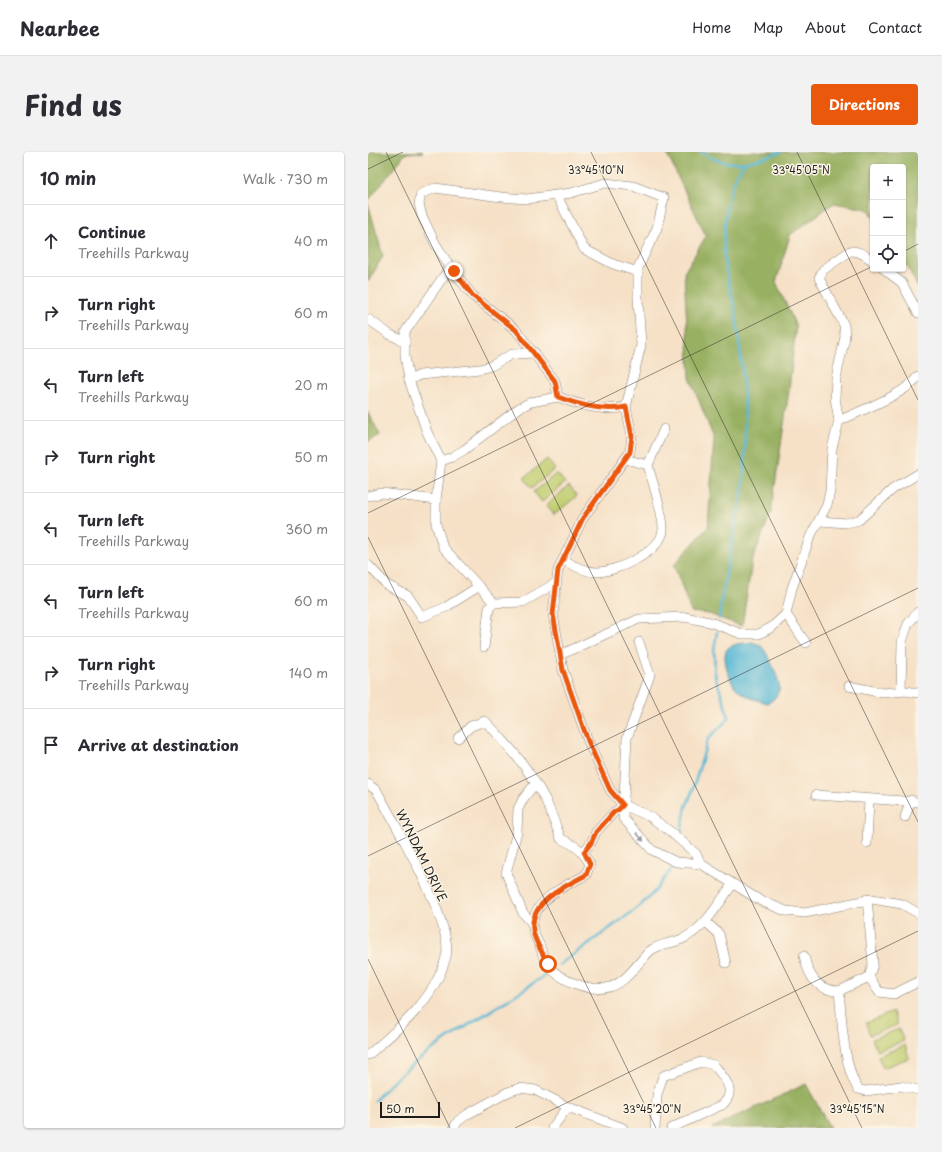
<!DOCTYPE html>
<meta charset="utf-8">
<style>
:root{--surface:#fff;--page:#f2f2f3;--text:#2b2b33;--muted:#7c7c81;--line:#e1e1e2;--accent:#ea580c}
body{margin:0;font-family:"Playpen Sans",sans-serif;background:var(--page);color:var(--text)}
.controls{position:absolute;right:12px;top:12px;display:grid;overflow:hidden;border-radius:4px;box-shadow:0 1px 3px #0004}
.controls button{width:36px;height:36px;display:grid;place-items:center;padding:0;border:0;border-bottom:1px solid var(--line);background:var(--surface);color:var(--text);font:20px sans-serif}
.scale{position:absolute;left:12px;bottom:10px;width:60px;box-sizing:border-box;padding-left:4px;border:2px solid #1c1c1c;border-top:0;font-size:11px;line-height:14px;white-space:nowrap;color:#1c1c1c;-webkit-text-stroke:3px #fcf5e5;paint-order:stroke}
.stop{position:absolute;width:12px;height:12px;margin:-9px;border:3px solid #ea580c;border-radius:50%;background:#fff}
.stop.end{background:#ea580c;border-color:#fff;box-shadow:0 1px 4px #0008}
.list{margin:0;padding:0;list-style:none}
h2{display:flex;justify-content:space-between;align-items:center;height:52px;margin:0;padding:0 16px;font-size:17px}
h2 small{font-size:13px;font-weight:400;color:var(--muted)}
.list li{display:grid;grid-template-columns:26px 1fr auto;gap:12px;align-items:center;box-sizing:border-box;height:72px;padding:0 16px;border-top:1px solid var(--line)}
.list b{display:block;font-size:15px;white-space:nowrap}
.list p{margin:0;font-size:13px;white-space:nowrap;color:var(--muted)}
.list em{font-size:13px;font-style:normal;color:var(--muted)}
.icon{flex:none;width:22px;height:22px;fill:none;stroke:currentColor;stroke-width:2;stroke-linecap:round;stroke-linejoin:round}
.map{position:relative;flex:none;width:550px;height:976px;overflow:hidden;border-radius:4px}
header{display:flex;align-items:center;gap:24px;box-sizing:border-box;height:56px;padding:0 20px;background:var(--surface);border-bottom:1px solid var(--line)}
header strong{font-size:19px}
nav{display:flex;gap:22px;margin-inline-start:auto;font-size:14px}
.intro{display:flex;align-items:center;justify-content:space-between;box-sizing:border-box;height:96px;padding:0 24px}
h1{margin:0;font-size:28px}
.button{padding:10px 18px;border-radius:4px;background:var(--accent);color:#fff;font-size:14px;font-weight:700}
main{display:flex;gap:24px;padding:0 24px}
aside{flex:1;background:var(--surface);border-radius:4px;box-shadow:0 1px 3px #0004}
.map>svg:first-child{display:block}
</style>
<header>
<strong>Nearbee</strong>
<nav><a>Home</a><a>Map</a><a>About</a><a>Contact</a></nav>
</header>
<div class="intro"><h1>Find us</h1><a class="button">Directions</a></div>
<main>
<aside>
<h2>10 min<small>Walk · 730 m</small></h2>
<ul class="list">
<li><svg class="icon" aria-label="ahead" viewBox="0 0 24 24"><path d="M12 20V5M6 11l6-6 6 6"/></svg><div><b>Continue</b><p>Treehills Parkway</p></div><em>40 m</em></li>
<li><svg class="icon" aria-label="right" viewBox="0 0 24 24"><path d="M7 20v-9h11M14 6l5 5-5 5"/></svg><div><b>Turn right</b><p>Treehills Parkway</p></div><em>60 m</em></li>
<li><svg class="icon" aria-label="left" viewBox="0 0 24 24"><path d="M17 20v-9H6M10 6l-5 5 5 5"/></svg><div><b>Turn left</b><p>Treehills Parkway</p></div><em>20 m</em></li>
<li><svg class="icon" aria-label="right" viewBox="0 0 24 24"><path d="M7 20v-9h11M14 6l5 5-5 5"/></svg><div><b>Turn right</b></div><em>50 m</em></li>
<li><svg class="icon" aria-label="left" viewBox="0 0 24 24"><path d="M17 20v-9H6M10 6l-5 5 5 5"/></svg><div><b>Turn left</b><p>Treehills Parkway</p></div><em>360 m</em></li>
<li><svg class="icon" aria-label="left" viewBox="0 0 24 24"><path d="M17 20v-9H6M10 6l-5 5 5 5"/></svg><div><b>Turn left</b><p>Treehills Parkway</p></div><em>60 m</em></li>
<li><svg class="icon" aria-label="right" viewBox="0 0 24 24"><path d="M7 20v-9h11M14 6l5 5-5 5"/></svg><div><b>Turn right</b><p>Treehills Parkway</p></div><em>140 m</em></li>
<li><svg class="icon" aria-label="arrive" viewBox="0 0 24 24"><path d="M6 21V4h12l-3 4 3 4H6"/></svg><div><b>Arrive at destination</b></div></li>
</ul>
</aside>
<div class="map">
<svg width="550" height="976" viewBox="0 0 550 976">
<rect width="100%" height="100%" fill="#fcf5e5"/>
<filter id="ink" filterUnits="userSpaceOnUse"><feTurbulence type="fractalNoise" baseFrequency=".025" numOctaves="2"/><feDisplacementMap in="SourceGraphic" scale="8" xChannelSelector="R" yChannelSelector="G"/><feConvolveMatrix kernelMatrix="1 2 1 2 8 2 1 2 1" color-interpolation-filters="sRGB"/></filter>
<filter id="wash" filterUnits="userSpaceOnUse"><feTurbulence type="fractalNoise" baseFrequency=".012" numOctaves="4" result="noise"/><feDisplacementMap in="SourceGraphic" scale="16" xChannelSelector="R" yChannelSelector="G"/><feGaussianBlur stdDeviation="0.9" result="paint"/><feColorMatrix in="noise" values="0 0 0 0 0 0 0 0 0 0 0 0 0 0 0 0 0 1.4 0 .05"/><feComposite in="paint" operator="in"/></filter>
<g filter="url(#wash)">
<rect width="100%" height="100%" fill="#f6e1c7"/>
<!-- green -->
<g fill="#c0cd6f" stroke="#6e7446">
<path d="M179,307L187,317L164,336L156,326Z"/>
<path d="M189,321L197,331L174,350L166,340Z"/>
<path d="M201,334L209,344L186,363L178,353Z"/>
<path d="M525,860L529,873L502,883L498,871Z"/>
<path d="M531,877L536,889L509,899L504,887Z"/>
<path d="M537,893L541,906L515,916L510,904Z"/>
</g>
<!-- forest -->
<g fill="#98b062" stroke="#5a663f">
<path d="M0,0H55L38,1L0,49Z"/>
<path d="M298,0H550V136L535,105V15H505V65L499,57L466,51L422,83L408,130L428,174L421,238L403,361L384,409L374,474L341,462L323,460L306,413L340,375L346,287L322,226L316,121L338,84Z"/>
<path d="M0,51L15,104L0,130Z"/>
<path d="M0,260L12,283L0,290Z"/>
<path d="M438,932L462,976H344Z"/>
</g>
<!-- water -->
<path fill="#57b7d6" stroke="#3a6a79" d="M384,490C387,491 391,492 393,494C399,499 414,531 411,538C409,544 405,549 399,551C388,548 377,545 368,536C362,530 352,503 360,496C367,491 377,491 384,490Z"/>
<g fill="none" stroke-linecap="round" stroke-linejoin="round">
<!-- stream -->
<g stroke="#57b7d6" stroke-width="2.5">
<path d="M333,0C360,19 385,10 413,0"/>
<path d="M351,467C356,424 366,383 374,341C378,317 377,290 377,266C376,230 372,193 367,157C364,142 359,127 357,112C354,83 357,34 377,11"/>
<path d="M313,680L318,655L324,640L340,587L361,566L347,523L346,499L349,480"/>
<path d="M191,813L271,755L288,738L306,713"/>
<path d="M6,949C55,894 121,863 180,821"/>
</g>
</g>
</g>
<g filter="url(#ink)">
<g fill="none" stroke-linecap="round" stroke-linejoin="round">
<!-- minor casing -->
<g stroke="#897e72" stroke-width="10">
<g id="minor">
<path d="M189,44L216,97L245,112L270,120"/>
<path d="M82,115L37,180V204L41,228L59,280L73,309L68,348V372L75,395L126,451L155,450L188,431"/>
<path d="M516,117L534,131L550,161"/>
<path d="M0,167L21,182L37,190"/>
<path d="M41,228L52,223L112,217L123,214L144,202L167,201"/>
<path d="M258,255L273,193L270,147V116L289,76L296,46L265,34L237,31L203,41L159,47L133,45L67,36L53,42L51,52L54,64L67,91L82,115L105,144L148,178L187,229L190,245C211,253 236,260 258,255L264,284L262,300L215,366L190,418L185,462L195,518L220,589L242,638L255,653L281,664L303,680L328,702L333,712"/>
<path d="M471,269C491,259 539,242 550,224"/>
<path d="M73,309L84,305L96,298L151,256L163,250L190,245"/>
<path d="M280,313L296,277"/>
<path d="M0,344L14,341L68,348"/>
<path d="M452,369L478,371L491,368L525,337L550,322"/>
<path d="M195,407C205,414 216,420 229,420C248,420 293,400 295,378C296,363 284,329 280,313L257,307"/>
<path d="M0,413L19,433L40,444L54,465L78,455L110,435"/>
<path d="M271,490L282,523L259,586L255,666L284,698L308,710L333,712L393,749L418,759L437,761L504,747L534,752L550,761"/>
<path d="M438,491L418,462L424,436L442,385L459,353L462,339L464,296L471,269L467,246L468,226L477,185L476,173L451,126L455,118L482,99C491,98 498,104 505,109"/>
<path d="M116,495L121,456L126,451"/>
<path d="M192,503L271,467L316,465L342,470L374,482H391L404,475L418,462"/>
<path d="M481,534L515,541L538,539L550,541"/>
<path d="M533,539L534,490L540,472L550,460"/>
<path d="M90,586L103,574L117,569C140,592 162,619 177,647C183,660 188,674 193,687C207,693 214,698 222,712L218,723C200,732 169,746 165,769C163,777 167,785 171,792C173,798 176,806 179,812C190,828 223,841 242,835C259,830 270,810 282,799C292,791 305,792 316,786C338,775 350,752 364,733"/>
<path d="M0,632L9,639C26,671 87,773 78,805C67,847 32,876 0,903"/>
<path d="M448,643L550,650"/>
<path d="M537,665L543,648"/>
<path d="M499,691L501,648"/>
<path d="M215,700L223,691L228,680L246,660L250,658L255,653"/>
<path d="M499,747L505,812L501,825"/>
<path d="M338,770L351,782L358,811"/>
<path d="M164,771L155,761L138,721L149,680L150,657L155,647L167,632"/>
<path d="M436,804C440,823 449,839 471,839L501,825L511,840L526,842L550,830"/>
<path d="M471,839C474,867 475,914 490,937L498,939L533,934L550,938"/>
<path d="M86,976L90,969L100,962L140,940L152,936L167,938L200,955L255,976"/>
<path d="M184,976L200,955"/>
<path d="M287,976L289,943L295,924L333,910L346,913C356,926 370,939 354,953L303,976"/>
</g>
</g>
<!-- minor -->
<use href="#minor" stroke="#fff" stroke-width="9"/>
</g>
<!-- one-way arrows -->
<defs><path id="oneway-solid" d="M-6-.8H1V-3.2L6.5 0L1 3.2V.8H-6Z"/></defs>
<use fill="#999" href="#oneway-solid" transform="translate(272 685) rotate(48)"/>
</g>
<g fill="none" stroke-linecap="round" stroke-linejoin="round" filter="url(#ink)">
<!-- route -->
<path stroke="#ea580c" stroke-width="5" d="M86,119L105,144L148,178L187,229L190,245C211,253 236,260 258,255L264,284L262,300L215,366L190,418L185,462L195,518L220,589L242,638L255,653L250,658L246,660L228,680L223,691L216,700L222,712L218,723C199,733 161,750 165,778C166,789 175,801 180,812"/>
</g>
<!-- ticks -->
<path fill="none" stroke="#1c1c1c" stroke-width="1" stroke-opacity="0.45" d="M18,0L494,976M223,0L550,670M429,0L550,248M0,17L35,0M535,100L550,92M0,361L505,114M0,385L288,976M0,704L550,436M0,807L82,976M147,976L550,779"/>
<g text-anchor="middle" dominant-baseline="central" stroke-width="3" stroke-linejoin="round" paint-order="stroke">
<!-- street labels -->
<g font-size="12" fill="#1c1c1c" stroke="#fcf5e5">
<text transform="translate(54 703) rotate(64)">WYNDAM DRIVE</text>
</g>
</g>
<g font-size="10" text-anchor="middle" fill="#1c1c1c" stroke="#fcf5e5" stroke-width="3" stroke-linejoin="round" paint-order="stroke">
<text x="228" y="22">33°45'10"N</text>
<text x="433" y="22">33°45'05"N</text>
<text x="284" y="961">33°45'20"N</text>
<text x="489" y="961">33°45'15"N</text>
</g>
</svg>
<div class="controls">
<button>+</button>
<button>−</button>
<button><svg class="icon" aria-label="locate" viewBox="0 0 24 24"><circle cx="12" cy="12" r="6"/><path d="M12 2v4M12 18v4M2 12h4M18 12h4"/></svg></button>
</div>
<div class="scale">50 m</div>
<div class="stop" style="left:180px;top:812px"></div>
<div class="stop end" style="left:86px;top:119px"></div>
</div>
</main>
